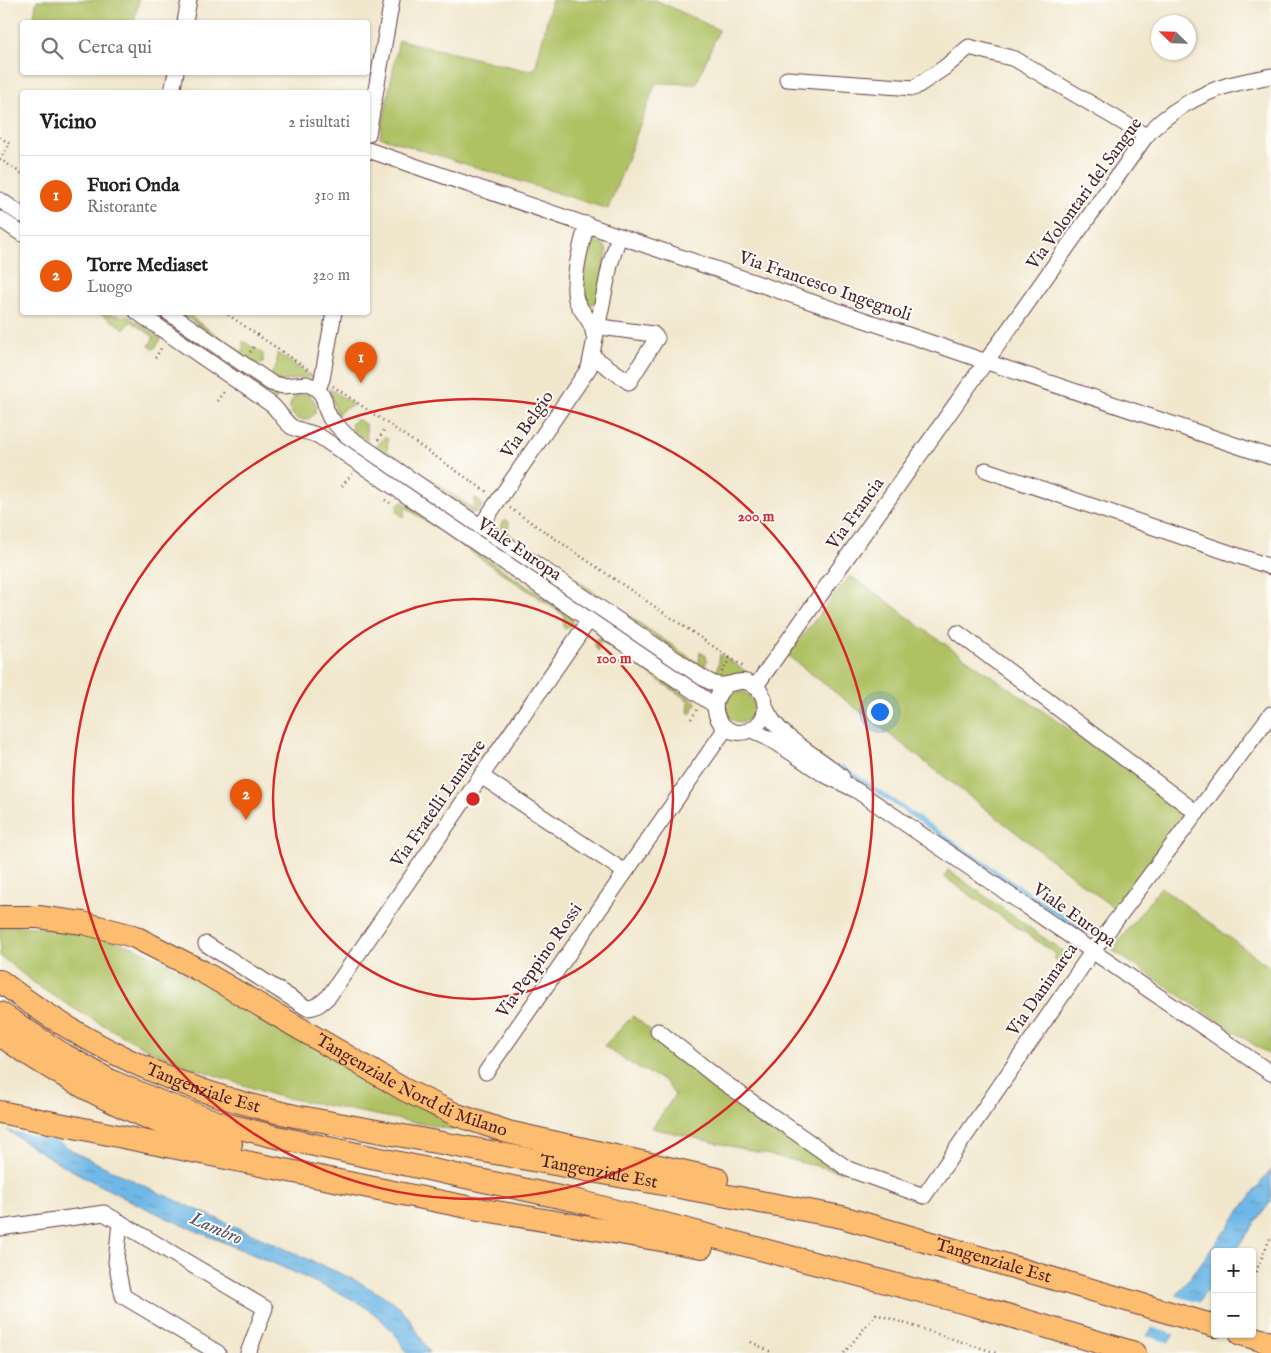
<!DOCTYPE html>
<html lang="it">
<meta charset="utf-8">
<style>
:root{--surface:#fff;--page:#f6f6f6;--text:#202124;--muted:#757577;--line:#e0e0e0;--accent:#ea580c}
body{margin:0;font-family:"IM FELL English",serif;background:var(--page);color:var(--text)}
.controls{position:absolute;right:15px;bottom:15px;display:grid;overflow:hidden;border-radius:5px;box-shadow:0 1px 4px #0004}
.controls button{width:45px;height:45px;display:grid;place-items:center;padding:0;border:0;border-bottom:1px solid var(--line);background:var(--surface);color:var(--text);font:25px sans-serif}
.compass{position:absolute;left:1151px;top:15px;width:45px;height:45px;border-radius:50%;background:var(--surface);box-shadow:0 1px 4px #0004;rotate:293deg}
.you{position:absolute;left:879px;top:711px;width:18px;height:18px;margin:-12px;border:4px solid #fff;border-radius:50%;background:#1a73e8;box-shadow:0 0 0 8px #1a73e833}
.badge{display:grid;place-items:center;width:32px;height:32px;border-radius:50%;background:var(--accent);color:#fff;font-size:16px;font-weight:700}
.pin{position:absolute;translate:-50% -41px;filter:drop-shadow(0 1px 2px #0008)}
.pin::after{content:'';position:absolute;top:26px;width:18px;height:15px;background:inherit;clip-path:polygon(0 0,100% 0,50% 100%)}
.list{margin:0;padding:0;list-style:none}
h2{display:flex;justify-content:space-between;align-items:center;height:65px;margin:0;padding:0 20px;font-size:21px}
h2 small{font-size:16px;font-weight:400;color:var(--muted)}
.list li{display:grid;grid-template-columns:32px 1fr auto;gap:15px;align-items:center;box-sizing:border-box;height:80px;padding:0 20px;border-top:1px solid var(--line)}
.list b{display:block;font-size:19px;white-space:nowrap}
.list p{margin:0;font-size:16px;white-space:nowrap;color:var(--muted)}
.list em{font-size:16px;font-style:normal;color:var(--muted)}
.icon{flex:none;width:28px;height:28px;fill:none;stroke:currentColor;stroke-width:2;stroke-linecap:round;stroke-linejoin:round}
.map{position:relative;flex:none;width:1271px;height:1353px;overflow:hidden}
.search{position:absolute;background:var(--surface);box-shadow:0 1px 4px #0004;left:20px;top:20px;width:350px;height:55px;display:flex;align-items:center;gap:12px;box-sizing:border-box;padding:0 18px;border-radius:5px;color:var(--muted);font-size:19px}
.panel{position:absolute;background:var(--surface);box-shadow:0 1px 4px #0004;left:20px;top:90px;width:350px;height:225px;border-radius:5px}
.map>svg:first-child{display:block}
</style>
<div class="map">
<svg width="1271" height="1353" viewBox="0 0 1271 1353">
<defs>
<pattern id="water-ripples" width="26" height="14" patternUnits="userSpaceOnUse" patternTransform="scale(1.25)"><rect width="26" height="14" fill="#6eb8e7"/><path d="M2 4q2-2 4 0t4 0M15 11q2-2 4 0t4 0" fill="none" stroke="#5c95bb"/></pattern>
</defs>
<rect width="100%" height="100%" fill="#fdfcf7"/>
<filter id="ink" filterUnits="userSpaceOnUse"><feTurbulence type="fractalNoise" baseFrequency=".02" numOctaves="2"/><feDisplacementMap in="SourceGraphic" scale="10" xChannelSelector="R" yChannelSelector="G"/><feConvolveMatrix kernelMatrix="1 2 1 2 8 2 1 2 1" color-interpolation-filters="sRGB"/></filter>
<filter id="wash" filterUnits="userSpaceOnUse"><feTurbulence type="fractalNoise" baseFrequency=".0096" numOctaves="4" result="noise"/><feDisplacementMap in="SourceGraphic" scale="20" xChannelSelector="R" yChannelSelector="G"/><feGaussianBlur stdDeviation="1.12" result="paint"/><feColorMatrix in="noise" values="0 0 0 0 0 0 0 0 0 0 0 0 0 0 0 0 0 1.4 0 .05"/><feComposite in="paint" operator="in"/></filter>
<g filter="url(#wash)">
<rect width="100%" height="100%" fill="#f1e7cd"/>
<!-- green -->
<g fill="#afc164" stroke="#7c7048">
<path d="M37,0H139L134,22H33Z"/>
<path d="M552,0H656L719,30L696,84L656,83L608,209L380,137L399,40L524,70L535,69Z"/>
<path d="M595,242L605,246L607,252L598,299L593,304L584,302L581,296L590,245Z"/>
<path d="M100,313L129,317L162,338L154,349L149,346L154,337L131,321L125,329Z"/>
<path d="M149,313H156L258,383L280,391L276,400Z"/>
<path d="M180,313H193L192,318L243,353V341L263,354V363L259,365L255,364Z"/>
<path d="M277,353L316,379L307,377L279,382L271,375L277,364Z"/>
<path d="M329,388L354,405L345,408L337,415Z"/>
<circle cx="303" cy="407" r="13"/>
<path d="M355,420H359L366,425L367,440L353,431L351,425Z"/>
<path d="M385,436L388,439L387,451L474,509L475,498L481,503V508L477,512L471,513L376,448Z"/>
<path d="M370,459L708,685L704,691L368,461Z"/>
<path d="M403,502L572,617C573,623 572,626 566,629L563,627L564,615L405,507L404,518C399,514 396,512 398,504Z"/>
<path d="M506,520L509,522L508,533L699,664L700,652L706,656L707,661L705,665L699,667L502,533C501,528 501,523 506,520Z"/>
<path d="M850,576L883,598L926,631L1188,811L1144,875L1115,909L787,655Z"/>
<path d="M597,638H601L697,703L690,714L688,712L689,701L600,640L598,651C595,646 593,644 597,638Z"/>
<path d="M720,654L751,675L725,681L713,678L717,672Z"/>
<circle cx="740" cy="707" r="15"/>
<path d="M948,870L1071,957L1067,967L1054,959L1056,954L944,877Z"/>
<path d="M1161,887L1271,968V1056L1112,950Z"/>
<path d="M0,926C42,925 84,932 124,944C136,947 148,954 160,959L458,1127V1128L450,1129L276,1096L188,1066L145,1048L78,1011L41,988L0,956Z"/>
<path d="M633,1016L717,1084L843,1172L652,1128L675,1095L665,1081L633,1065L604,1046Z"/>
</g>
<!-- water -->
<g fill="url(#water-ripples)" stroke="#5c6c89">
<path d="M0,1105L78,1154L153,1190L357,1281L394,1302L409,1318L430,1353H407C398,1336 388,1325 373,1313C358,1300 337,1292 319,1284C274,1262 226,1244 180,1224C119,1196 54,1164 0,1125Z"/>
<path d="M1271,1169V1201L1234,1252H1215V1280L1160,1353H1134Z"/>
</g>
<!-- pier -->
<g fill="#f1e7cd">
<path d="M0,1104L5,1105L64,1142L1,1129L0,1128Z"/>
<path d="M1174,1295L1200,1303L1176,1335L1150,1327Z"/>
<path d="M1144,1335L1170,1343L1163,1353H1131Z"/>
</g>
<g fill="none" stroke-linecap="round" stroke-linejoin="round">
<!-- stream -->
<path stroke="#6eb8e7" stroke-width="4" d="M842,767L1084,932"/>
</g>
</g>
<g filter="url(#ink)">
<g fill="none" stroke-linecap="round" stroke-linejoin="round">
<!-- minor casing -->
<g stroke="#633d43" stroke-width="17">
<g id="minor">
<path d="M185,22L189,0"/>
<path d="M787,79L914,88L944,68L969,47L1015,59L1146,136"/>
<path d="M172,92L176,72"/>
<path d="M368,134L392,0"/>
<path d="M368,150L987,362L1271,457"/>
<path d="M0,200L22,215"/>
<path d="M0,219L22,234"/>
<path d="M587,224C582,240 570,287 577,302C583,315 592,320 594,336"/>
<path d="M137,312L272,405C279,411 285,423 292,427C300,431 310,432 319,436L714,705"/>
<path d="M168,312L271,383L283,386L307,384L318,389L324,399L326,409L330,418L346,435L703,678C709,681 714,685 721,685C732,685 741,678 751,684C760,688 765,697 765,706C766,714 762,721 756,726C729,748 697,708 728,684"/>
<path d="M592,356L629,382L657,338L653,334L593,326"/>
<path d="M318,389L322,379L334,312"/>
<path d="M986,470L1271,567"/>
<path d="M480,527L589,368L610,265L619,236"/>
<path d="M958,633L1197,813"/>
<path d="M755,687L1146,136C1166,113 1199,94 1229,85C1243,81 1257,79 1271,76"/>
<path d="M766,708C777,738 818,755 842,777"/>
<path d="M752,730L777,743L823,774L856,790L1271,1073"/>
<path d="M481,776L625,872"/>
<path d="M206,944L307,1008C317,1008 322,1002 329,996L589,620"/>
<path d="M658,1031L719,1079L848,1169L924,1196L1092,952L1271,714"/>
<path d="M486,1072L726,728"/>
<path d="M120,1222L116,1262L123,1296L218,1353"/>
<path d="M0,1228L104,1213L265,1308L248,1353"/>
</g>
</g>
<!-- highway casing -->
<g stroke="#633d43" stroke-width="24">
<g id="highway">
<path id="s1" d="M0,917H38L83,923L133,936L203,972L405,1090L457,1115L508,1132L717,1179"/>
<path id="s2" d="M0,981C88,1049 187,1093 295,1116L842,1217L1215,1326"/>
<path d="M0,1013L61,1053L111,1081L163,1103L217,1122L272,1136L578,1201L973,1305L1135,1353"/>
<path d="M0,1035C70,1084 146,1125 231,1144"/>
<path d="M0,1112L467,1207L702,1247"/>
<path d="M1241,1334L1271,1343"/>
</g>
</g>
<!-- path -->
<g stroke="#633d43" stroke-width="2.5" stroke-dasharray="1 4" stroke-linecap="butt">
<path d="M0,137L10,144L0,159L22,174"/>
<path d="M224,312L309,370"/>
<path d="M250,352L256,344"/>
<path d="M155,358L162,347"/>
<path d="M333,386L487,492"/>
<path d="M217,401L225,390"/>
<path d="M378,440L384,430"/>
<path d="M342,486L352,474"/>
<path d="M385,500L390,503"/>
<path d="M510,508L745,668"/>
<path d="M722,672L730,658"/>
<path d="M691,719L697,710"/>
<path d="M1252,1281L1271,1236"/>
<path d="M751,1342L773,1353"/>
<path d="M844,1353L876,1314L996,1353"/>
</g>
<!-- minor -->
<use href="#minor" stroke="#fff" stroke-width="15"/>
<!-- highway -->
<use href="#highway" stroke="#fcbd6f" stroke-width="22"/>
</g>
</g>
<!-- distance rings -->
<g fill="none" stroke="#d62828" stroke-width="2.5">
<circle cx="473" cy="799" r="200"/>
<circle cx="473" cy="799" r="400"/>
</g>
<g text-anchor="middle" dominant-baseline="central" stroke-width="4" stroke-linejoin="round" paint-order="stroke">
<!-- street labels -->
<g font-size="18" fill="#4a1f2b" stroke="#fdfcf7">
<text transform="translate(1085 194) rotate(-54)">Via Volontari del Sangue</text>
<text transform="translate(825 287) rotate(19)">Via Francesco Ingegnoli</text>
<text transform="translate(528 425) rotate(-55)">Via Belgio</text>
<text transform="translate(856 514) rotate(-54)">Via Francia</text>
<text transform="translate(519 550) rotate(34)">Viale Europa</text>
<text transform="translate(439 804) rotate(-55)">Via Fratelli Lumière</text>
<text transform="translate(1074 916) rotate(35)">Viale Europa</text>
<text transform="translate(540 961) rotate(-55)">Via Peppino Rossi</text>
<text transform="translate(1043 990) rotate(-55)">Via Danimarca</text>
<text stroke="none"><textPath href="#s1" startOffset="452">Tangenziale Nord di Milano</textPath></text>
<text stroke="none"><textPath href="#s2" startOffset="231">Tangenziale Est</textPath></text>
<text stroke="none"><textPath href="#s2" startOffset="636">Tangenziale Est</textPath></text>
<text stroke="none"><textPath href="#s2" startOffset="1041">Tangenziale Est</textPath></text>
</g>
<!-- water labels -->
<g font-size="19" font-style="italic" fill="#57556d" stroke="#fdfcf7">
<text transform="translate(216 1229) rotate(24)">Lambro</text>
</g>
</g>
<circle cx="473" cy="799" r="8" fill="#d62828" stroke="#fdfcf7" stroke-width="2.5"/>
<g font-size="15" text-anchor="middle" font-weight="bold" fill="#d62828" stroke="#fdfcf7" stroke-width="4" stroke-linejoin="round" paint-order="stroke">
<text x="756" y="521">200 m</text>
<text x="614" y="663">100 m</text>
</g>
</svg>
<div class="controls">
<button>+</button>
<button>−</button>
</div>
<svg class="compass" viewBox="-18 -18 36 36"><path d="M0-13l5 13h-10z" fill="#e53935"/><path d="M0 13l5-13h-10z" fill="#757577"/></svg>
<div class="you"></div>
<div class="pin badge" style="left:361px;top:383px">1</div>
<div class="pin badge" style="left:246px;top:820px">2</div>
<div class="search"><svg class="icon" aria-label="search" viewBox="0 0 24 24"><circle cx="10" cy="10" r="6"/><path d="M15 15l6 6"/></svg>Cerca qui</div>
<section class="panel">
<h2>Vicino<small>2 risultati</small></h2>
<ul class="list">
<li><span class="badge">1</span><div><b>Fuori Onda</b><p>Ristorante</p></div><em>310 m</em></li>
<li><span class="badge">2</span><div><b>Torre Mediaset</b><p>Luogo</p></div><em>320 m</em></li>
</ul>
</section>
</div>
